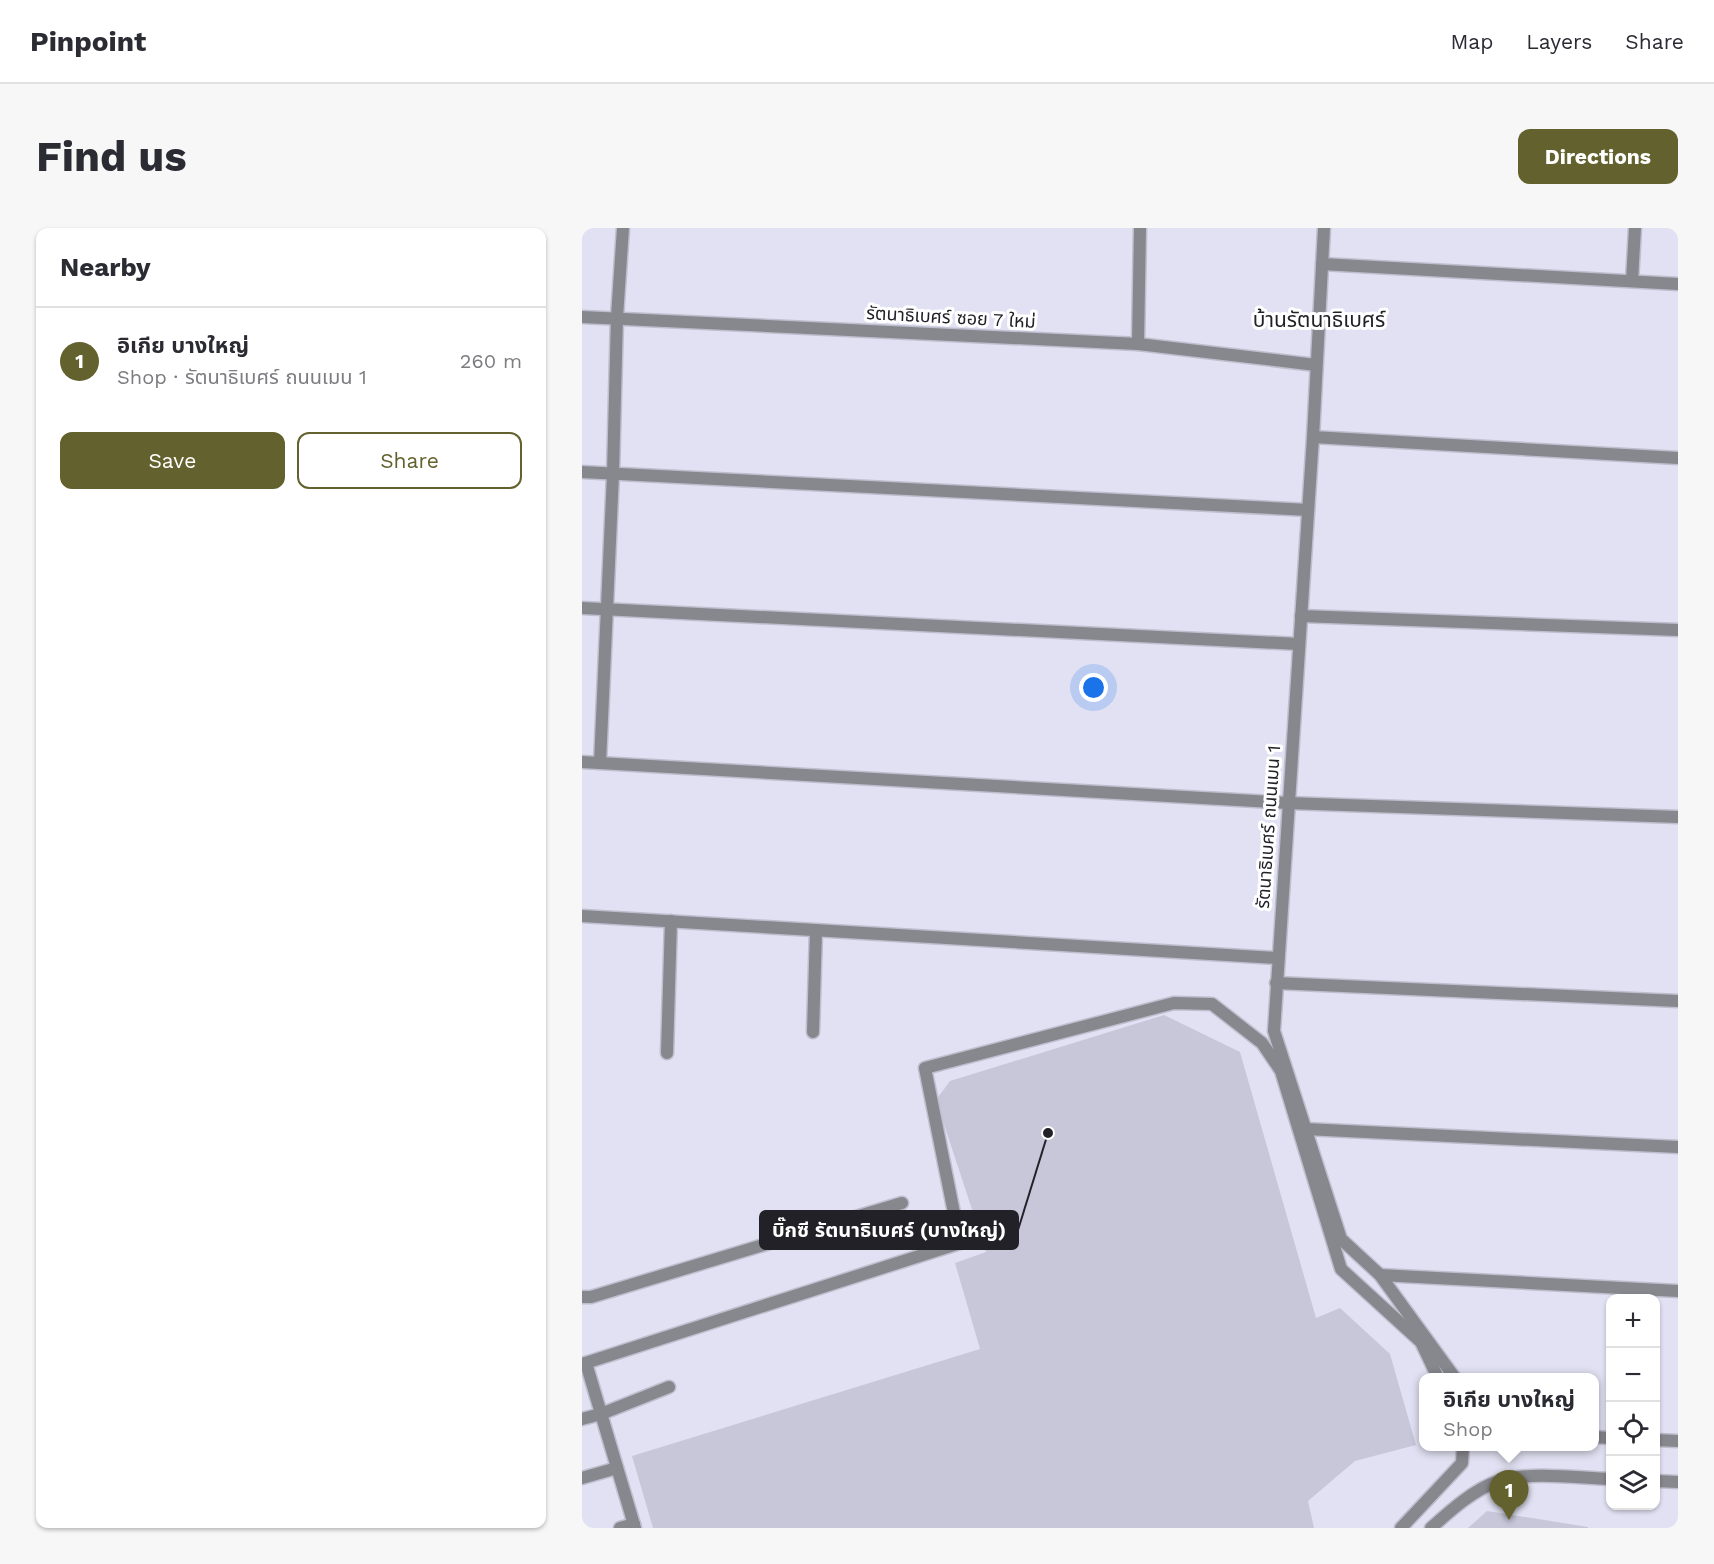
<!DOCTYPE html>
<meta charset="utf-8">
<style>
:root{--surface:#fff;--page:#f7f7f7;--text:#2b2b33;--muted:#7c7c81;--line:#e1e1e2;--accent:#63612d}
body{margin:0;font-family:"Work Sans","Noto Sans Thai",sans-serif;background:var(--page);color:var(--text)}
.controls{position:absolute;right:18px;bottom:18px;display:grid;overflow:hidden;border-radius:12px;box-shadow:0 2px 4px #0004}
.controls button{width:54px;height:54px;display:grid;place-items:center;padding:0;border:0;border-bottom:2px solid var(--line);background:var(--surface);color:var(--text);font:30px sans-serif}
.you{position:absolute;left:512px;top:460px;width:21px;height:21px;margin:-15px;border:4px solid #fff;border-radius:50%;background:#1a73e8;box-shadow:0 0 0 9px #1a73e833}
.badge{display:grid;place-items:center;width:39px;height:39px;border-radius:50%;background:var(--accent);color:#fff;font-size:20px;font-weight:700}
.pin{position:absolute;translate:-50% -50px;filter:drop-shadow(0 2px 3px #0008)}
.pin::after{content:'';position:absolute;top:32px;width:21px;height:18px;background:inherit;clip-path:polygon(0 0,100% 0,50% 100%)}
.popup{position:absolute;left:837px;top:1145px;width:180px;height:78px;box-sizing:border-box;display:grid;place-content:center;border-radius:12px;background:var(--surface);filter:drop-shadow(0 2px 4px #0005);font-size:20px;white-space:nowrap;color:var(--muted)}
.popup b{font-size:22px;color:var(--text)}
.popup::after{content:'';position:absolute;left:50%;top:100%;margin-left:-12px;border:12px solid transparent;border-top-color:var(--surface)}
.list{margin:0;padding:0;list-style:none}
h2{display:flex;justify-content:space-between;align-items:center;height:78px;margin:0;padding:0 24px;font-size:26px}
h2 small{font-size:20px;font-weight:400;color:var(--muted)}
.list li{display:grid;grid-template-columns:39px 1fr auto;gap:18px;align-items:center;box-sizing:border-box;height:108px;padding:0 24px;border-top:2px solid var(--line)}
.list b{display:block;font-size:22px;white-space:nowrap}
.list p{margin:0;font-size:20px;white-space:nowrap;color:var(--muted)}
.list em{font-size:20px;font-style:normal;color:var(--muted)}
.actions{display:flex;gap:12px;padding:18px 24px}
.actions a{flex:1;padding:14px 0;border:2px solid var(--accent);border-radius:12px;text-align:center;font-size:21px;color:var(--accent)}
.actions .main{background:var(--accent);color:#fff}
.icon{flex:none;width:33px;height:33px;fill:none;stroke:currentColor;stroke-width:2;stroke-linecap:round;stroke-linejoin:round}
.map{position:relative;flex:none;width:1096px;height:1300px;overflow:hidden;border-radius:12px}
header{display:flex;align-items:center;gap:36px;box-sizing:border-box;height:84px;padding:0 30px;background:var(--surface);border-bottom:2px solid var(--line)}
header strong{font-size:28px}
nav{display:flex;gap:33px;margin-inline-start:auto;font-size:21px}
.intro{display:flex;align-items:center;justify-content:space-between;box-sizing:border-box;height:144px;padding:0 36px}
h1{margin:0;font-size:42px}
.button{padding:15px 27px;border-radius:12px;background:var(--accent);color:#fff;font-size:21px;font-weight:700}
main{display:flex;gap:36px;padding:0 36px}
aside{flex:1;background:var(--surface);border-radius:12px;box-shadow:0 2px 4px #0004}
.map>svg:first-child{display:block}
</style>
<header>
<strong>Pinpoint</strong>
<nav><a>Map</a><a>Layers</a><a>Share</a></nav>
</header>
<div class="intro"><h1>Find us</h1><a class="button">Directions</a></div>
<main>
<aside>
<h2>Nearby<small></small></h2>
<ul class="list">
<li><span class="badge">1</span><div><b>อิเกีย บางใหญ่</b><p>Shop · รัตนาธิเบศร์ ถนนเมน 1</p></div><em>260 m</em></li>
</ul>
<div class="actions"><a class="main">Save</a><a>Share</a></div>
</aside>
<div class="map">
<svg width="1096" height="1300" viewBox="0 0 1096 1300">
<rect width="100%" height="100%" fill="#e1e1f3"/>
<!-- building -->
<g fill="#c7c7d9">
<path d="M582,787L658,824L734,1090L758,1080L808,1126L834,1217L773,1233L726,1273L732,1300H71L50,1228L398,1121L373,1035L404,1024L354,872L368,853Z"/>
<path d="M905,1283L1006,1299V1300H886Z"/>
</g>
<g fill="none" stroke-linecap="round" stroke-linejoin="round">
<!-- service casing -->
<g stroke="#bfbece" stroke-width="15">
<g id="service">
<path d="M1050,53L1053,0"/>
<path d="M0,1069H9L320,975"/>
<path d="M4,1135L53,1300"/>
<path d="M0,1136L378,1015L343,840L592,775L630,776L680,815L699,843L759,1041L839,1114L856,1150"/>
<path d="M0,1191L19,1186L87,1159"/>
<path d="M0,1250L35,1240"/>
<path d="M1074,1253L1096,1254"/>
<path d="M38,1300L52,1296"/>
<path d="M819,1300L880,1235L881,1218"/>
<path d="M849,1300C868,1283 892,1261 917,1253C950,1243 995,1250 1028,1251"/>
</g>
</g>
<!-- minor casing -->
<g stroke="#bfbece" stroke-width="15">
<g id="minor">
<path d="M742,0L731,209L692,803L759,1011L798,1047L873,1150"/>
<path d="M740,36L1096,56"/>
<path d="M0,89L556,116L734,137"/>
<path d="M556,116L558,0"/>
<path d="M731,209L1096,230"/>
<path d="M0,244L726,282"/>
<path d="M0,380L717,416"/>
<path d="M719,388L1096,402"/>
<path d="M0,534L706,575L1096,589"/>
<path d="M18,535L31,246L35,89L41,0"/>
<path d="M0,688L695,730"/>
<path d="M694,755L1096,773"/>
<path d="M231,804L234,703"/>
<path d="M85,825L89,693"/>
<path d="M723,901L1096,919"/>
<path d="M798,1047L1096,1063"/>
<path d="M1012,1209L1028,1210"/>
<path d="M1074,1212L1096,1213"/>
</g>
</g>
<!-- service -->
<use href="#service" stroke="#87878e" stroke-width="12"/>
<!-- minor -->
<use href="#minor" stroke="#87878e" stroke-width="12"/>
</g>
<g text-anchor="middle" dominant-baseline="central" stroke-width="6" stroke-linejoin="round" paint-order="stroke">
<!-- street labels -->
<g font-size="18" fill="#222128" stroke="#fff">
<text transform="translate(369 89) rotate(3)">รัตนาธิเบศร์ ซอย 7 ใหม่</text>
<text transform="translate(686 599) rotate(-86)">รัตนาธิเบศร์ ถนนเมน 1</text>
</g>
<!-- quarter labels -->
<g font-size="21" fill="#222128" stroke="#fff">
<text x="737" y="91">บ้านรัตนาธิเบศร์</text>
</g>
</g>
<!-- callouts -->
<path fill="none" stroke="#222128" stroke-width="2" d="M466 905L436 1002"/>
<circle fill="#222128" stroke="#fff" stroke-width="2" cx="466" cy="905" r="6"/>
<rect fill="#222128" stroke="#222128" stroke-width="2" x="178" y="983" width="258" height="38" rx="6"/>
<g font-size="20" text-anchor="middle" font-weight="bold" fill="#fff">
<text x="307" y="1009">บิ๊กซี รัตนาธิเบศร์ (บางใหญ่)</text>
</g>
</svg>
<div class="controls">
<button>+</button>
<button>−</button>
<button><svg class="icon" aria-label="locate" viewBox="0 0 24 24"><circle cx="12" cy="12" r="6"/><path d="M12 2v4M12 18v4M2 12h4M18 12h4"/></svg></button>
<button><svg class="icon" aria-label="layers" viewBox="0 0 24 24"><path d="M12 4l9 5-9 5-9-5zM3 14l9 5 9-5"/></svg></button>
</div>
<div class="you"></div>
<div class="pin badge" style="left:927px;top:1292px">1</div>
<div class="popup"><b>อิเกีย บางใหญ่</b>Shop</div>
</div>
</main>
